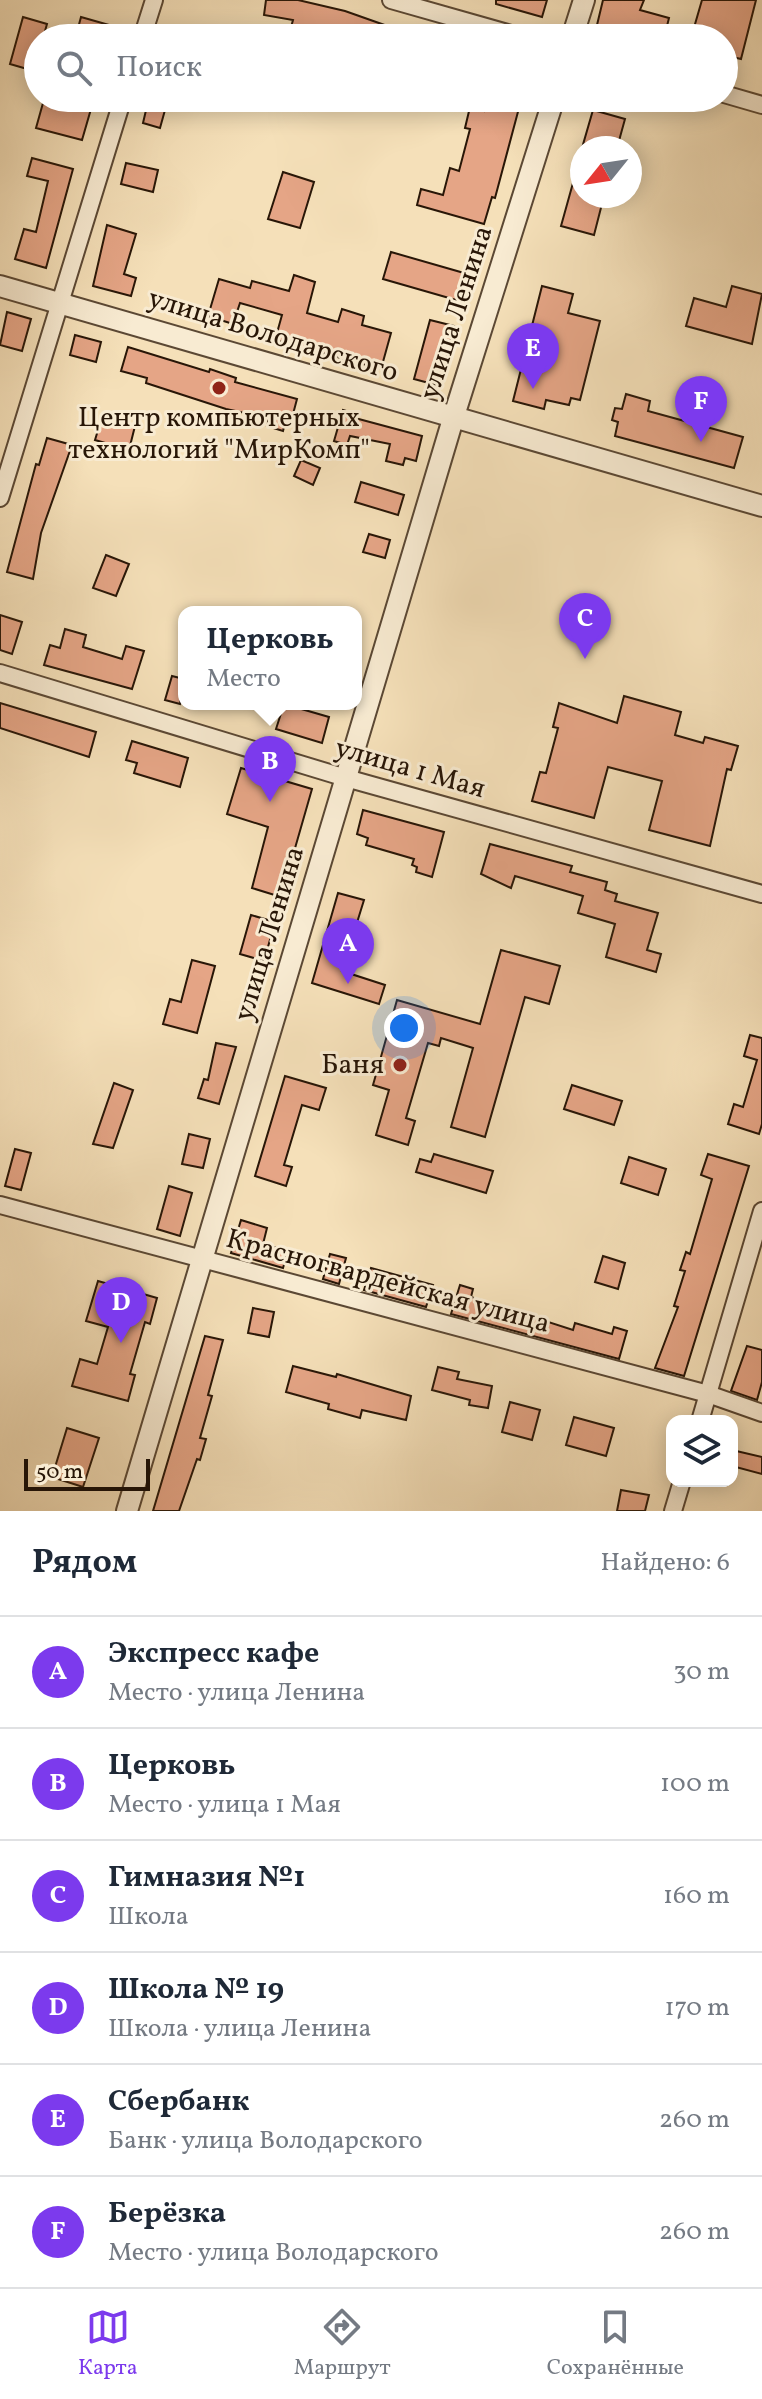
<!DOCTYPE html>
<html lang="ru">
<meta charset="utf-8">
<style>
:root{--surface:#fff;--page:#f6f6f7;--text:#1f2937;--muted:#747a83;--line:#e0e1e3;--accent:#7c3aed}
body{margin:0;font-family:Vollkorn,serif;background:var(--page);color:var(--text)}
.controls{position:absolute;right:24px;bottom:24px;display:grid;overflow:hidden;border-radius:16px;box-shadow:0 4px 20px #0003}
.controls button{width:72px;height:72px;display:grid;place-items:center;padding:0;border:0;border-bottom:2px solid var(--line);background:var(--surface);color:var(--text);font:40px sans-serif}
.compass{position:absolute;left:570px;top:136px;width:72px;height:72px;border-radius:50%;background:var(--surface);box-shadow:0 4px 20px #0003;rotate:240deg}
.scale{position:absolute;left:24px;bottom:20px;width:126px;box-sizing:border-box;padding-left:8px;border:4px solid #281607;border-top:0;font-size:22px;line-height:28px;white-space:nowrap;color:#281607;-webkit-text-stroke:6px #f8ebd2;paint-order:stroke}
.you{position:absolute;left:404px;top:1028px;width:28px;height:28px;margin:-20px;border:6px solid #fff;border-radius:50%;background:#1a73e8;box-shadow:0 0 0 12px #1a73e833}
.badge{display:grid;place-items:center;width:52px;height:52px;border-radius:50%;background:var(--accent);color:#fff;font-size:26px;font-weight:700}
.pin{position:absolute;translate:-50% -66px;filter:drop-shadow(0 2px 4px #0008)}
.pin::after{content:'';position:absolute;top:42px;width:28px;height:24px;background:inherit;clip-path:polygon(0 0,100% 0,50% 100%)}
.popup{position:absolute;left:178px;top:606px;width:184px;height:104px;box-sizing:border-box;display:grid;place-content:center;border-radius:16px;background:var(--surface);filter:drop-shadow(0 2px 6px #0005);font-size:26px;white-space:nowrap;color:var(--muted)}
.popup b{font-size:30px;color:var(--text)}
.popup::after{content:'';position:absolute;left:50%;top:100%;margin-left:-16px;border:16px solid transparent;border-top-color:var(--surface)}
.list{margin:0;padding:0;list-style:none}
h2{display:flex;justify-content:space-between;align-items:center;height:104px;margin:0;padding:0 32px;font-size:34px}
h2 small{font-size:26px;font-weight:400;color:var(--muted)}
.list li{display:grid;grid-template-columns:52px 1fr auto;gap:24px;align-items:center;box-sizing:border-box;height:112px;padding:0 32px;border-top:2px solid var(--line)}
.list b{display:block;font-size:30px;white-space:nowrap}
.list p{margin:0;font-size:26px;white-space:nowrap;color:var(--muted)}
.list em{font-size:26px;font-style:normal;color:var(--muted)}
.icon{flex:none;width:44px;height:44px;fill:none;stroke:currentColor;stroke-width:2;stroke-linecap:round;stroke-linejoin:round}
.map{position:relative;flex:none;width:762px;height:1511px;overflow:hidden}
.search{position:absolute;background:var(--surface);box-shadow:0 4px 20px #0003;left:24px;right:24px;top:24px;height:88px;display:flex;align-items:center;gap:20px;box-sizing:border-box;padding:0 28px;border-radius:44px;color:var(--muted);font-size:30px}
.sheet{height:776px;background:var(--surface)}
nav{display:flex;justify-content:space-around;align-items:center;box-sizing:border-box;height:112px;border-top:2px solid var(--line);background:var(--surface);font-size:22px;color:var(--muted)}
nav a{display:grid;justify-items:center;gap:4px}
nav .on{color:var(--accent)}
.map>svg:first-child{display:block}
</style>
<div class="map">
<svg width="762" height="1511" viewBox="0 0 762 1511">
<rect width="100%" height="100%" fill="#f5e0b9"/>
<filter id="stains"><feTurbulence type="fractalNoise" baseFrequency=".0025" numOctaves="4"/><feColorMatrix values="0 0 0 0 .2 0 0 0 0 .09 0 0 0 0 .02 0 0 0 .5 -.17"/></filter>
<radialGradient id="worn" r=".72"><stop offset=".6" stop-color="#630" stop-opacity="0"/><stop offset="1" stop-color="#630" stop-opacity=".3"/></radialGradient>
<!-- building -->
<g fill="#e5a586" stroke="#281607" stroke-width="2">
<path d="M266,0H298L345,11L410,34L409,38H288L293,20L264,15Z"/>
<path d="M496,0H547L542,17L496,4Z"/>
<path d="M603,0H644L640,10L669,18L664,38H650L597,25Z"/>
<path d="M702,0H756L741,59L724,55V38H691Z"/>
<path d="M23,17L47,24L43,38H38L34,71L10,64Z"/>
<path d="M81,17L109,25L106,38L77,32Z"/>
<path d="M65,98L93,102L82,140L36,128L43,103L62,109Z"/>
<path d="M487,98L519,108L495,198L492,197L484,224L417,205L421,189L443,195L450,168L459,171L470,129L465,128L470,107L484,111Z"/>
<path d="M147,106L165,110L160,128L143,123Z"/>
<path d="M593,110L625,119L617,148H582Z"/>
<path d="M32,158L73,169L46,268L15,259L24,229L36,232L48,181L27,176Z"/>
<path d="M126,163L158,170L153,192L121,184Z"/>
<path d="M578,165L582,166V196H604L594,235L561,226Z"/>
<path d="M283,172L314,182L300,228L268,219Z"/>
<path d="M107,225L136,234L124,274L136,278L131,296L93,286Z"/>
<path d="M391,252L464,273L456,300L383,279Z"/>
<path d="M294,275L315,282L307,313L338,322L342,309L364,316L362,325L391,333L381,369L275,340L282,315L240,303L233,324L208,316L219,279L250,288L252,281L289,291Z"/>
<path d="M542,286L573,294L568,313L600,321L580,400L571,398L569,405L546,400L544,409L513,401Z"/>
<path d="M732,286L762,294L752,344L686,326L694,298L726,307Z"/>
<path d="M7,312L31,319L22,351L0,345Z"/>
<path d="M430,320L454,326L440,386L414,379Z"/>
<path d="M75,335L101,342L96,362L70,355Z"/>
<path d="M128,347L209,372L210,369L236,378L235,382L297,399L292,418L287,416L283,431L267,426L269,418L226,409L146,383L147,378L121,371Z"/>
<path d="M626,394L650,401L648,411L743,437L734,468L615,436L618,422L612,420L615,408L622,409Z"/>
<path d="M343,410L356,414L355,418L422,436L416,461L405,458L403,465L386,461L390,444L350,436L347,445L334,441Z"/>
<path d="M102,417L135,426L129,450L95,440Z"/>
<path d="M47,438L72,445L41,533L33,579L7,572L36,464L39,465Z"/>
<path d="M301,460L320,468L313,485L294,476Z"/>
<path d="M361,482L404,495L398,515L355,502Z"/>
<path d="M369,534L390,540L385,558L363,552Z"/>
<path d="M106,555L129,564L116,596L93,588Z"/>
<path d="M0,615L22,622L12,654L0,650Z"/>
<path d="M65,629L86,635L83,647L122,659L126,646L144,651L132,689L44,665L50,645L60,648Z"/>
<path d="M172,676L184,679L180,704L165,700Z"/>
<path d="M624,696L681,712L675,735L703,743L705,737L738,746L731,770L727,769L710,846L649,830L662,781L608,767L594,818L532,801L540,772L546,773L558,728L553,727L559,703L617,723Z"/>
<path d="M0,703L96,732L89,757L0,728Z"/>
<path d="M284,704L329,717L322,743L276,729Z"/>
<path d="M132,741L188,758L180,787L134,773L137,763L126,760Z"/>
<path d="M241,768L312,789L281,897L252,888L268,827L227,814Z"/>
<path d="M363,810L444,832L432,877L416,872L417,867L412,865L414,859L366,845L368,838L357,834Z"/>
<path d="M490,844L572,866L570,872L607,882L605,890L617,894L615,901L658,913L647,950L661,954L656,972L606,957L615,924L578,913L583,896L515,876L511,888L481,874Z"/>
<path d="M338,893L364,900L342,971L385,985L379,1004L312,983Z"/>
<path d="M251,915L275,922L264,961L240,954Z"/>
<path d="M501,950L560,966L549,1004L525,997L485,1137L451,1127L473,1048L441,1038L439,1046L428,1043L406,1118L415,1121L408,1145L376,1135L389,1090L373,1085L397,1000L480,1024Z"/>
<path d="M192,960L215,966L197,1033L163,1024L170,999L181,1002Z"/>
<path d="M750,1035L762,1038V1124L759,1134L728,1124L734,1104L743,1107L757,1060L744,1056Z"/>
<path d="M216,1043L236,1047L219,1104L198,1098L204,1079L208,1080Z"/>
<path d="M285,1076L326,1088L319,1110L302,1105L284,1165L292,1167L286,1186L255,1176Z"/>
<path d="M114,1083L133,1090L113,1148L93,1144Z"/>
<path d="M572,1085L622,1101L614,1125L564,1109Z"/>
<path d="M189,1134L210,1139L203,1168L182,1164Z"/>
<path d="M15,1149L31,1153L21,1190L5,1186Z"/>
<path d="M434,1154L493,1171L486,1193L416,1172L420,1159L431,1162Z"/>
<path d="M708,1154L749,1166L684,1376L655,1368L678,1307L674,1306L685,1271L680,1270L686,1252L690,1254L712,1179L701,1175Z"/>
<path d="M629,1157L666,1169L658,1195L621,1183Z"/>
<path d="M169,1186L192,1193L180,1236L157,1229Z"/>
<path d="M241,1220L267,1228L263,1244L288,1251L283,1268L231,1253Z"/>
<path d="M330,1254L346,1258L339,1284L323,1279Z"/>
<path d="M603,1256L625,1263L618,1289L595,1282Z"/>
<path d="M371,1268L433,1285L426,1307L364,1290Z"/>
<path d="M98,1281L157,1298L150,1324L145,1322L130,1374L135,1375L128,1401L72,1386L80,1359L97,1364L108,1327L86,1321Z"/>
<path d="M460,1285L473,1289L471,1297L573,1330L575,1323L612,1334L614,1327L627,1331L619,1359L451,1314Z"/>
<path d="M253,1308L274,1312L269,1337L248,1333Z"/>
<path d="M205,1336L223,1340L208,1395L212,1396L200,1438L206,1439L200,1460L197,1459L179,1511H153Z"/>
<path d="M747,1346L762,1350V1382L757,1400L731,1391Z"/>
<path d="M293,1366L336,1377L337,1374L411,1396L406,1420L362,1410L360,1418L328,1409L329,1404L286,1392Z"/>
<path d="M438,1367L459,1372L457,1379L492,1386L488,1408L469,1405L470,1400L432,1390Z"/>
<path d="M510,1402L540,1410L532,1440L502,1432Z"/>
<path d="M574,1417L614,1428L606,1456L566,1445Z"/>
<path d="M67,1428L99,1438L83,1487L52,1477Z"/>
<path d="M732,1450L762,1457V1474L732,1466Z"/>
<path d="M621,1490L649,1495L645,1511H617Z"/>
</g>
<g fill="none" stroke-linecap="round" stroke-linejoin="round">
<!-- minor casing -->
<g stroke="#5b4834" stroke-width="20">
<g id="minor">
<path d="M391,0L525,38"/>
<path d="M142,38L154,0"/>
<path d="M724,94L762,105"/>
<path d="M0,498L123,98"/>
<path d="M0,673L346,778L762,894"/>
<path d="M0,1205L708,1394L762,1413"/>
<path d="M700,1421L762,1211"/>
<path d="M673,1511L682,1481"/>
</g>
</g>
<!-- tertiary casing -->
<g stroke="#5b4834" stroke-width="24">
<g id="tertiary">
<path d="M572,38L584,0"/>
<path d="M0,286L762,506"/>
<path d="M127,1511L453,419L554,98"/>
</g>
</g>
<!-- minor -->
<use href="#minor" stroke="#f8ebd2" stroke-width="16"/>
<!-- tertiary -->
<use href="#tertiary" stroke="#f8ebd2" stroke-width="20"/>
</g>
<!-- markers -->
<g fill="#8f2418" stroke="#f8ebd2" stroke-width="3">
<circle cx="219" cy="388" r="8"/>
<circle cx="400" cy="1065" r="8"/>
</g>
<g text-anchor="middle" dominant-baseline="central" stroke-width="6" stroke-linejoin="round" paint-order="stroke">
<!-- street labels -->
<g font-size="28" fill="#281607" stroke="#f8ebd2">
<text transform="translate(457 313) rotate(-72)">улица Ленина</text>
<text transform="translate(273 336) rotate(17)">улица Володарского</text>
<text transform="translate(410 769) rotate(16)">улица 1 Мая</text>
<text transform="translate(270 934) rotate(-73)">улица Ленина</text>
<text transform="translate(388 1282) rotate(15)">Красногвардейская улица</text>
</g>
<!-- poi labels -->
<g font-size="28" fill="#281607" stroke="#f8ebd2">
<text x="219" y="418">Центр компьютерных<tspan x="219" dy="32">технологий "МирКомп"</tspan></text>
<text x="384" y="1065" text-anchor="end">Баня</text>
</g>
</g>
<rect width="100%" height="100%" filter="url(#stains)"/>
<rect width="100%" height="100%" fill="url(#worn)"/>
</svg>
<div class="controls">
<button><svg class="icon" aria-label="layers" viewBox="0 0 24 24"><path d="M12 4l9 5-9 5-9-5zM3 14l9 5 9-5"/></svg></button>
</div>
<svg class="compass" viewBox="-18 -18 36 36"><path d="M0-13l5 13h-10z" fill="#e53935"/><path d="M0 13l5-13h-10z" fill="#747a83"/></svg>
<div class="scale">50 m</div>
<div class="you"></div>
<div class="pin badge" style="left:348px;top:984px">A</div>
<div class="pin badge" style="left:270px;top:802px">B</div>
<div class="popup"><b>Церковь</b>Место</div>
<div class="pin badge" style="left:585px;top:659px">C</div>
<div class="pin badge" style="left:121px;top:1343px">D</div>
<div class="pin badge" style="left:533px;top:389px">E</div>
<div class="pin badge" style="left:701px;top:442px">F</div>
<div class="search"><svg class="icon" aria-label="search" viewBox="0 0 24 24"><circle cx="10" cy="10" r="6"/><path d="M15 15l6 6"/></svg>Поиск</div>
</div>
<section class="sheet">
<h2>Рядом<small>Найдено: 6</small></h2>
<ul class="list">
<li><span class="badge">A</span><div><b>Экспресс кафе</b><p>Место · улица Ленина</p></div><em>30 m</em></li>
<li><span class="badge">B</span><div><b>Церковь</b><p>Место · улица 1 Мая</p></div><em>100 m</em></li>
<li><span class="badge">C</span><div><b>Гимназия №1</b><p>Школа</p></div><em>160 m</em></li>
<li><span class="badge">D</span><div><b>Школа № 19</b><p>Школа · улица Ленина</p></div><em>170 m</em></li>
<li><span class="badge">E</span><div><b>Сбербанк</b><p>Банк · улица Володарского</p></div><em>260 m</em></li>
<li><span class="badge">F</span><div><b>Берёзка</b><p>Место · улица Володарского</p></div><em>260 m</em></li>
</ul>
</section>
<nav>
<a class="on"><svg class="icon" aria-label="map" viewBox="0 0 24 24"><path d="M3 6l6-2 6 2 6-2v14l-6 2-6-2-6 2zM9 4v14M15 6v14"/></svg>Карта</a>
<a><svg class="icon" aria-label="directions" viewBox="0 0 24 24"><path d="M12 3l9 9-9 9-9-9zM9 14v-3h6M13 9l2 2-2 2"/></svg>Маршрут</a>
<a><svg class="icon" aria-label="saved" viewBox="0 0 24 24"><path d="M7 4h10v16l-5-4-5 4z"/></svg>Сохранённые</a>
</nav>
